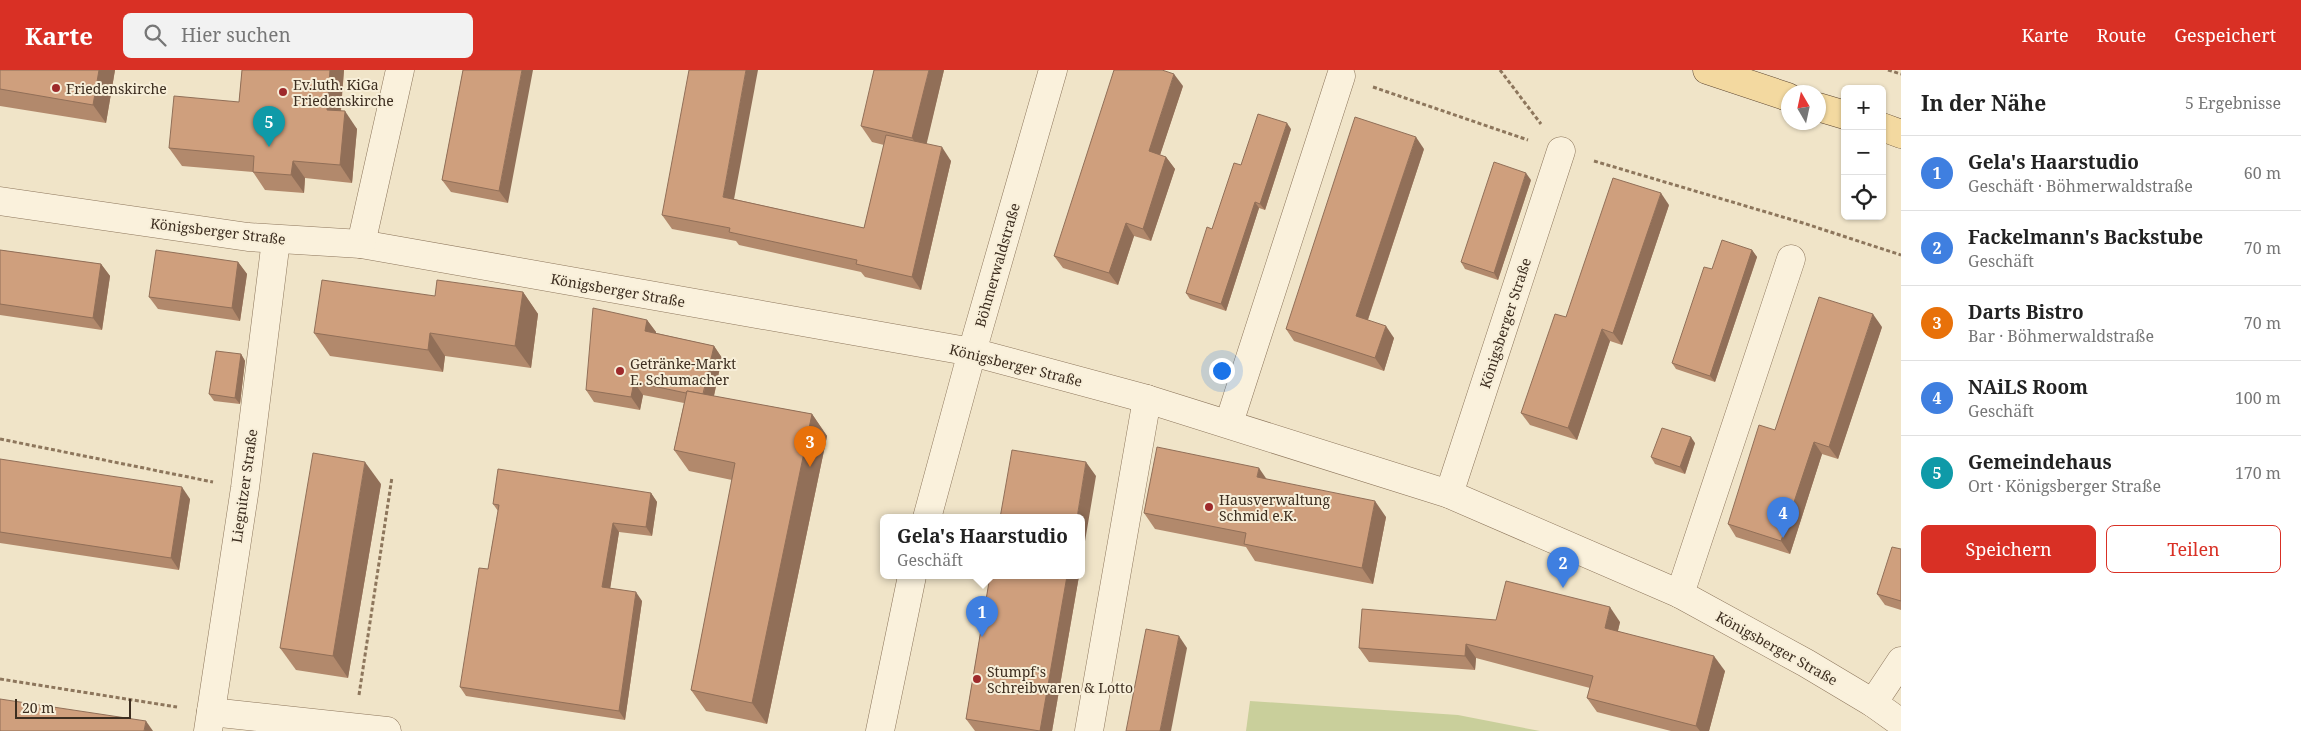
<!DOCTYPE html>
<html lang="de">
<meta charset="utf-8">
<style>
:root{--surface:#fff;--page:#f2f2f2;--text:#222;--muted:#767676;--line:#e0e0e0;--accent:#d93025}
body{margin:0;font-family:"Noto Serif",serif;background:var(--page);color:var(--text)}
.controls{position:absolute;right:15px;top:15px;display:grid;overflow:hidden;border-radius:8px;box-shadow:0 1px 4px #0004}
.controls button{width:45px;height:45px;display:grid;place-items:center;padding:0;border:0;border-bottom:1px solid var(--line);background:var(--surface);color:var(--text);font:25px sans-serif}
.compass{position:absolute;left:1781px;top:15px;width:45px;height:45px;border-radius:50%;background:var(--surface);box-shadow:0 1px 4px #0004;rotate:351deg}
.scale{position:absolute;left:15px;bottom:12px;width:116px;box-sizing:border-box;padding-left:5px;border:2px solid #3d2e20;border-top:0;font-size:14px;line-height:18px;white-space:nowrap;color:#3d2e20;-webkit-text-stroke:4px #f7eed8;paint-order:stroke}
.you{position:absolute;left:1221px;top:300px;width:18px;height:18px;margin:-12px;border:4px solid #fff;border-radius:50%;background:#1a73e8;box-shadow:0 0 0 8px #1a73e833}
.badge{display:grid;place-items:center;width:32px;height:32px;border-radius:50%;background:var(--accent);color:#fff;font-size:16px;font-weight:700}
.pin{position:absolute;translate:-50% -41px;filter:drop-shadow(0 1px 2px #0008)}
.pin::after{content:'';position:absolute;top:26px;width:18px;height:15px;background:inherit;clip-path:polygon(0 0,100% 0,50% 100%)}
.popup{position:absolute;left:880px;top:444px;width:205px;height:65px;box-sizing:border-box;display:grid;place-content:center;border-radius:8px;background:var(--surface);filter:drop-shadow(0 1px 4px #0005);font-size:16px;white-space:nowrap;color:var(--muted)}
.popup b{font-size:19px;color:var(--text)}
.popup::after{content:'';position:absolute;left:50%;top:100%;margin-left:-10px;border:10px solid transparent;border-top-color:var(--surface)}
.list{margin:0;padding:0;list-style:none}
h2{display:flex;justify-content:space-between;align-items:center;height:65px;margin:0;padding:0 20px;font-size:21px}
h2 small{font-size:16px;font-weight:400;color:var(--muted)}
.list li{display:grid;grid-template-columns:32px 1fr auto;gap:15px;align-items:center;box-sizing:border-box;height:75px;padding:0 20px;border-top:1px solid var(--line)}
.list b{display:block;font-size:19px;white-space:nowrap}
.list p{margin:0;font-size:16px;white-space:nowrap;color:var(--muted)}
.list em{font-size:16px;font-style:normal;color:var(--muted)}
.actions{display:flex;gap:10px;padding:15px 20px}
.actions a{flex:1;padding:11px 0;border:1px solid var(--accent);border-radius:8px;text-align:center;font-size:18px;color:var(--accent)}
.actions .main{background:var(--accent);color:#fff}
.icon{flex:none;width:28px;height:28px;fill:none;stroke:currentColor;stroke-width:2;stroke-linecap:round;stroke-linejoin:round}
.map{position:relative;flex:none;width:1901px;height:661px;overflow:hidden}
header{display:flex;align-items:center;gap:30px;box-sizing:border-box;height:70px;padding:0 25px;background:var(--accent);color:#fff}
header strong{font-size:24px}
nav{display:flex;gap:28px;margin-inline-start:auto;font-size:18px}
.search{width:350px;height:45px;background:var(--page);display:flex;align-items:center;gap:12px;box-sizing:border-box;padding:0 18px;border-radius:8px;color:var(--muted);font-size:19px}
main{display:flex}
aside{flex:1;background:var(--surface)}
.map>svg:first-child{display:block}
</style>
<header>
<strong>Karte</strong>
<div class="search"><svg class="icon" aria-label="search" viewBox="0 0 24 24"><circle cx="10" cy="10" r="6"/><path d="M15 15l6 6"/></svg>Hier suchen</div>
<nav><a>Karte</a><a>Route</a><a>Gespeichert</a></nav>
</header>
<main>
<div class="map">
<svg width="1901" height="661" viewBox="0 0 1901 661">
<rect width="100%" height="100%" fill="#f0e4c8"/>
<!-- green -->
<path fill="#c9cf9b" d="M1250,631L1458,645L1540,661H1246Z"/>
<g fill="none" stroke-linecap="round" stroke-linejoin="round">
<!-- street casing -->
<g stroke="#8d765c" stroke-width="29">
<g id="street">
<path d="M0,131L248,167L361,174L972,282L1147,329L1449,424L1680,524L1806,593L1873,633L1901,653"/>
<path d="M361,174L400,0"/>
<path d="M1229,353L1341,6"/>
<path d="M1449,424L1561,81"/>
<path d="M927,448L972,282L1053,0"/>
<path d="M1680,524L1791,189"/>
<path d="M1873,633L1901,591"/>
<path d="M211,642L387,661"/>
<path d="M208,661L245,418L276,170"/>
<path d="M880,661L912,506"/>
<path d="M1089,661L1147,329"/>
</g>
</g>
<!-- primary casing -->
<g stroke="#5b4430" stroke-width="29">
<g id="primary">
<path d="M1707,0L1788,27"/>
<path d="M1818,37L1845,45"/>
<path d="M1882,57L1901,64"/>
</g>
</g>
<!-- path -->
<g stroke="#8d765c" stroke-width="3" stroke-dasharray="4 2.5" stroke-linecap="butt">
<path d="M1500,0L1541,54"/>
<path d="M1888,0L1901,4"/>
<path d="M1373,17L1528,70"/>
<path d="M1594,91L1803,153L1901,185"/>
<path d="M0,369L213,412"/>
<path d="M0,609L177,637"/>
<path d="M359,625L392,407"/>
</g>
<!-- street -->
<use href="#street" stroke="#faf1dc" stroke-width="28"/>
<!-- primary -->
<use href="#primary" stroke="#f3d9a0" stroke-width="28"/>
</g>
<!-- wall -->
<g fill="#b2896c">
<path d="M0,0H115L106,53L0,36Z"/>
<path d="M242,0H344L341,41L357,59L352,113L305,108L304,123L265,120L253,102L182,96L169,78L239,32Z"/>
<path d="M463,0L508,133L451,122L442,110Z"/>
<path d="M944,0L926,74L951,91L921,220L865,207L861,202L739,175L736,171L672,159L662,145L734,129L864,158L884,75L872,72L861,56Z"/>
<path d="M1183,16L1160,85L1166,87L1175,99L1151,171L1134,166L1118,215L1063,198L1054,186Z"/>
<path d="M1291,59L1265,140L1259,138L1226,241L1190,229L1186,223L1212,159L1241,95Z"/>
<path d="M1424,79L1368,250L1394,268L1384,301L1294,271L1286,259Z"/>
<path d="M1531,110L1498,210L1465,199L1461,192Z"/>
<path d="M1669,135L1622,275L1610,271L1577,370L1530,355L1521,343L1566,247Z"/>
<path d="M0,180L101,194L110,206L102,260L0,245Z"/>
<path d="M1752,180L1757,187L1715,312L1676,299L1672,293L1712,199Z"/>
<path d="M238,192L247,204L240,251L158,239L149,227Z"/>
<path d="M523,222L538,244L531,298L445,286L443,302L330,286L314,263Z"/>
<path d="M647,250L656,262V263L714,276L722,288L714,326L812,344L827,366L767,654L706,641L691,620L732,410L689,401L674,380L684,333L643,325L640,340L594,332L586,320Z"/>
<path d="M1882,257L1838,389L1822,384L1790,484L1736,467L1728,454L1775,360Z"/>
<path d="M241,284L245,291L240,334L214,331L209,324Z"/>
<path d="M1695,373L1685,404L1655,394L1651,387Z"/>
<path d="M0,389L190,429L179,500L0,473Z"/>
<path d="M1267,409L1386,447L1373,514L1255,491L1246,477L1155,459L1144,443Z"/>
<path d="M381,414L348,608L296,600L280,578Z"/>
<path d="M651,423L657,432L652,466L619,462L610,518L642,531L625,650L466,626L460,617L488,499L498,441L493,434Z"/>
<path d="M1901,479V540L1885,535L1877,524Z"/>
<path d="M990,506H1079L1052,661H975L966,649Z"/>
<path d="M1496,550L1620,552L1618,561L1725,601L1709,661H1671L1597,642L1587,628L1590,618L1476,588L1475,600L1369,592L1359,578Z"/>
</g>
<!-- shaded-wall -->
<g fill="#916f58">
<path d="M99,0H115L106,53L93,35Z"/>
<path d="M330,0H344L339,58L327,40Z"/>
<path d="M522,0H533L508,133L499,121Z"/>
<path d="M746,0H758L732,140L723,127Z"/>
<path d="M929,0H944L924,85L912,68Z"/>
<path d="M1174,4L1183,16L1157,94L1149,81Z"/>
<path d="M345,41L357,59L352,113L340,95Z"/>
<path d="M1287,53L1291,59L1265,140L1260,134Z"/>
<path d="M1416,67L1424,79L1365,258L1356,246Z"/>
<path d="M942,77L951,91L921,220L912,207Z"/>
<path d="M1166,87L1175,99L1151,171L1143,159Z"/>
<path d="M293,91L305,108L304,123L291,105Z"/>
<path d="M1526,103L1531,110L1498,210L1494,203Z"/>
<path d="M1661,123L1669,135L1622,275L1613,263Z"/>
<path d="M1255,132L1259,138L1226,241L1221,234Z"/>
<path d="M1126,153L1134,166L1118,215L1109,203Z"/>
<path d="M1752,180L1757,187L1715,312L1710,306Z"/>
<path d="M238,192L247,204L240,251L232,238Z"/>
<path d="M101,194L110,206L102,260L93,248Z"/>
<path d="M523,222L538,244L531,298L515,276Z"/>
<path d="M1873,244L1882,257L1838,389L1829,377Z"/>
<path d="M647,250L656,262L654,273L645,261Z"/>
<path d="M1386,256L1394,268L1384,301L1375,288Z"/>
<path d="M1602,259L1610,271L1577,370L1568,358Z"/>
<path d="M430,263L445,286L443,302L428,280Z"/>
<path d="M714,276L722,288L711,339L703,327Z"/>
<path d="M241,284L245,291L240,334L235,328Z"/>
<path d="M634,312L643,325L640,340L631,327Z"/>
<path d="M812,344L827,366L767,654L752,633Z"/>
<path d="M1691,367L1695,373L1685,404L1680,397Z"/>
<path d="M1814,372L1822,384L1790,484L1781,471Z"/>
<path d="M365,392L381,414L348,608L333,586Z"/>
<path d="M1086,392L1096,406L1081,495V448H1077Z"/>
<path d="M1259,398L1270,414L1257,407Z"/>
<path d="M182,417L190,429L179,500L171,488Z"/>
<path d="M651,423L657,432L652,466L646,457Z"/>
<path d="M1375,431L1386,447L1373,514L1362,498Z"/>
<path d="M613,453L619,462L609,526L602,517Z"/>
<path d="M1067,506H1079L1052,661H1040Z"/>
<path d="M636,522L642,531L625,650L619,641Z"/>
<path d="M1610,537L1620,552L1615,572L1605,558Z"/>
<path d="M1179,566L1187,578L1171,661H1160Z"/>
<path d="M1466,574L1476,588L1475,600L1465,586Z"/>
<path d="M1714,586L1725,601L1709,661H1700L1696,656Z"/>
<path d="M146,651L153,661H144Z"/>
</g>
<!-- building -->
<g fill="#cf9f7d" stroke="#916f58">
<path d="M0,0H99L93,35L0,19Z"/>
<path d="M242,0H330L327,40L345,41L340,95L293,91L291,105L253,102L254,86L169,78L174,26L239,32Z"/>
<path d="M463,0H522L499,121L442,110Z"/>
<path d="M689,0H746L723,127L864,158L886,65L942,77L912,207L856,194L857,190L729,162L730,158L662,145Z"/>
<path d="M874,0H929L912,68L861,56Z"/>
<path d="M1114,0H1162L1174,4L1149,81L1166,87L1143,159L1126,153L1109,203L1054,186Z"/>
<path d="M1258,44L1287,53L1260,134L1255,132L1221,234L1186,223L1207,157L1212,159L1234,93L1241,95Z"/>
<path d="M1355,47L1416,67L1356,246L1386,256L1375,288L1286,259Z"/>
<path d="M1494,92L1526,103L1494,203L1461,192Z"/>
<path d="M1613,108L1661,123L1613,263L1602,259L1568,358L1521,343L1555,244L1566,247Z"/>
<path d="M1722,170L1752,180L1710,306L1672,293L1704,197L1712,199Z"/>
<path d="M0,180L101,194L93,248L0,234Z"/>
<path d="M156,180L238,192L232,238L149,227Z"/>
<path d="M322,210L435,226L437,210L523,222L515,276L430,263L428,280L314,263Z"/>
<path d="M1819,227L1873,244L1829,377L1814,372L1781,471L1728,454L1759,355L1775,360Z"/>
<path d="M593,238L647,250L645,261L714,276L703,324L687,321L686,323L634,312L631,327L586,320Z"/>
<path d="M216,281L241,284L235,328L209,324Z"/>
<path d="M687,321L812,344L752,633L691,620L735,393L674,380Z"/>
<path d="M1662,358L1691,367L1680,397L1651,387Z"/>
<path d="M1157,377L1259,398L1257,407L1375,431L1362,498L1244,474L1246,463L1144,443Z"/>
<path d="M1012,380L1086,392L1077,448H1000Z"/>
<path d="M313,383L365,392L333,586L280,578Z"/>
<path d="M0,389L182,417L171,488L0,462Z"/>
<path d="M498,399L651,423L646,457L613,453L602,517L636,522L619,641L460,617L479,498L488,499L499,435L493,434Z"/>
<path d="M1892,477L1901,479V531L1877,524Z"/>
<path d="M990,506H1067L1040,661L966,649Z"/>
<path d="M1506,511L1610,537L1605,558L1714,586L1696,656L1587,628L1593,606L1466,574L1465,586L1359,578L1362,539L1496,550Z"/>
<path d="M1146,559L1179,566L1160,661H1126Z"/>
<path d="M0,629L146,651L144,661H0Z"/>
</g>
<!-- markers -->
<g fill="#9e2a2b" stroke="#f7eed8" stroke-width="2">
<circle cx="56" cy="18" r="5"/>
<circle cx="283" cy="22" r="5"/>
<circle cx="620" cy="301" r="5"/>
<circle cx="1209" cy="437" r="5"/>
<circle cx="977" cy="609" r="5"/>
</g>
<g text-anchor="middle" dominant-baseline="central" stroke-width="4" stroke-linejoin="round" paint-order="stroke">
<!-- poi labels -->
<g font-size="14" fill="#3d2e20" stroke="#f7eed8" text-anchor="start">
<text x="293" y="14">Ev.luth. KiGa<tspan x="293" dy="16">Friedenskirche</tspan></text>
<text x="66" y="18">Friedenskirche</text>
<text x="630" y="293">Getränke-Markt<tspan x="630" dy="16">E. Schumacher</tspan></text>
<text x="1219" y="429">Hausverwaltung<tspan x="1219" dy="16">Schmid e.K.</tspan></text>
<text x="987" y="601">Stumpf's<tspan x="987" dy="16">Schreibwaren &amp; Lotto</tspan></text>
</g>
<!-- street labels -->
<g font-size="14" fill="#3d2e20" stroke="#f7eed8">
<text transform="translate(218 161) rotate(7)">Königsberger Straße</text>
<text transform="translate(997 195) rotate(-74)">Böhmerwaldstraße</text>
<text transform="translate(618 220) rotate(10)">Königsberger Straße</text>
<text transform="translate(1505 253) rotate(-72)">Königsberger Straße</text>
<text transform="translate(1016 295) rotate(14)">Königsberger Straße</text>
<text transform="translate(244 416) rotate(-82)">Liegnitzer Straße</text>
<text transform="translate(1777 578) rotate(29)">Königsberger Straße</text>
</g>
</g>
</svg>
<div class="controls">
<button>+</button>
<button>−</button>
<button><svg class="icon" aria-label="locate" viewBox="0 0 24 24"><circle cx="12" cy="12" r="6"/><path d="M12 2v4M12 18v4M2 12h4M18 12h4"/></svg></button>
</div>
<svg class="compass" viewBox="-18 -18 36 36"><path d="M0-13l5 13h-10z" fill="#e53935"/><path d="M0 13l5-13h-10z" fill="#767676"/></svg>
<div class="scale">20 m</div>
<div class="you"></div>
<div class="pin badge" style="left:982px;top:567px;background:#3f7fe0">1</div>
<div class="popup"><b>Gela's Haarstudio</b>Geschäft</div>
<div class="pin badge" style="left:1563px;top:518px;background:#3f7fe0">2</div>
<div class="pin badge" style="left:810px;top:397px;background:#e8710a">3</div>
<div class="pin badge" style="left:1783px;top:468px;background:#3f7fe0">4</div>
<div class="pin badge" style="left:269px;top:77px;background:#0f9aa8">5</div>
</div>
<aside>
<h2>In der Nähe<small>5 Ergebnisse</small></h2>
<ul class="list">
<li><span class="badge" style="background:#3f7fe0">1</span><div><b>Gela's Haarstudio</b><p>Geschäft · Böhmerwaldstraße</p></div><em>60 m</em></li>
<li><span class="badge" style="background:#3f7fe0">2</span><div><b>Fackelmann's Backstube</b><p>Geschäft</p></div><em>70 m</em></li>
<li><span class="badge" style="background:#e8710a">3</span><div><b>Darts Bistro</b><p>Bar · Böhmerwaldstraße</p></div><em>70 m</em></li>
<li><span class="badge" style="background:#3f7fe0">4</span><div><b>NAiLS Room</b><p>Geschäft</p></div><em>100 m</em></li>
<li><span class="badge" style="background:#0f9aa8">5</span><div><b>Gemeindehaus</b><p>Ort · Königsberger Straße</p></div><em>170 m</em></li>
</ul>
<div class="actions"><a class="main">Speichern</a><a>Teilen</a></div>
</aside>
</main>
